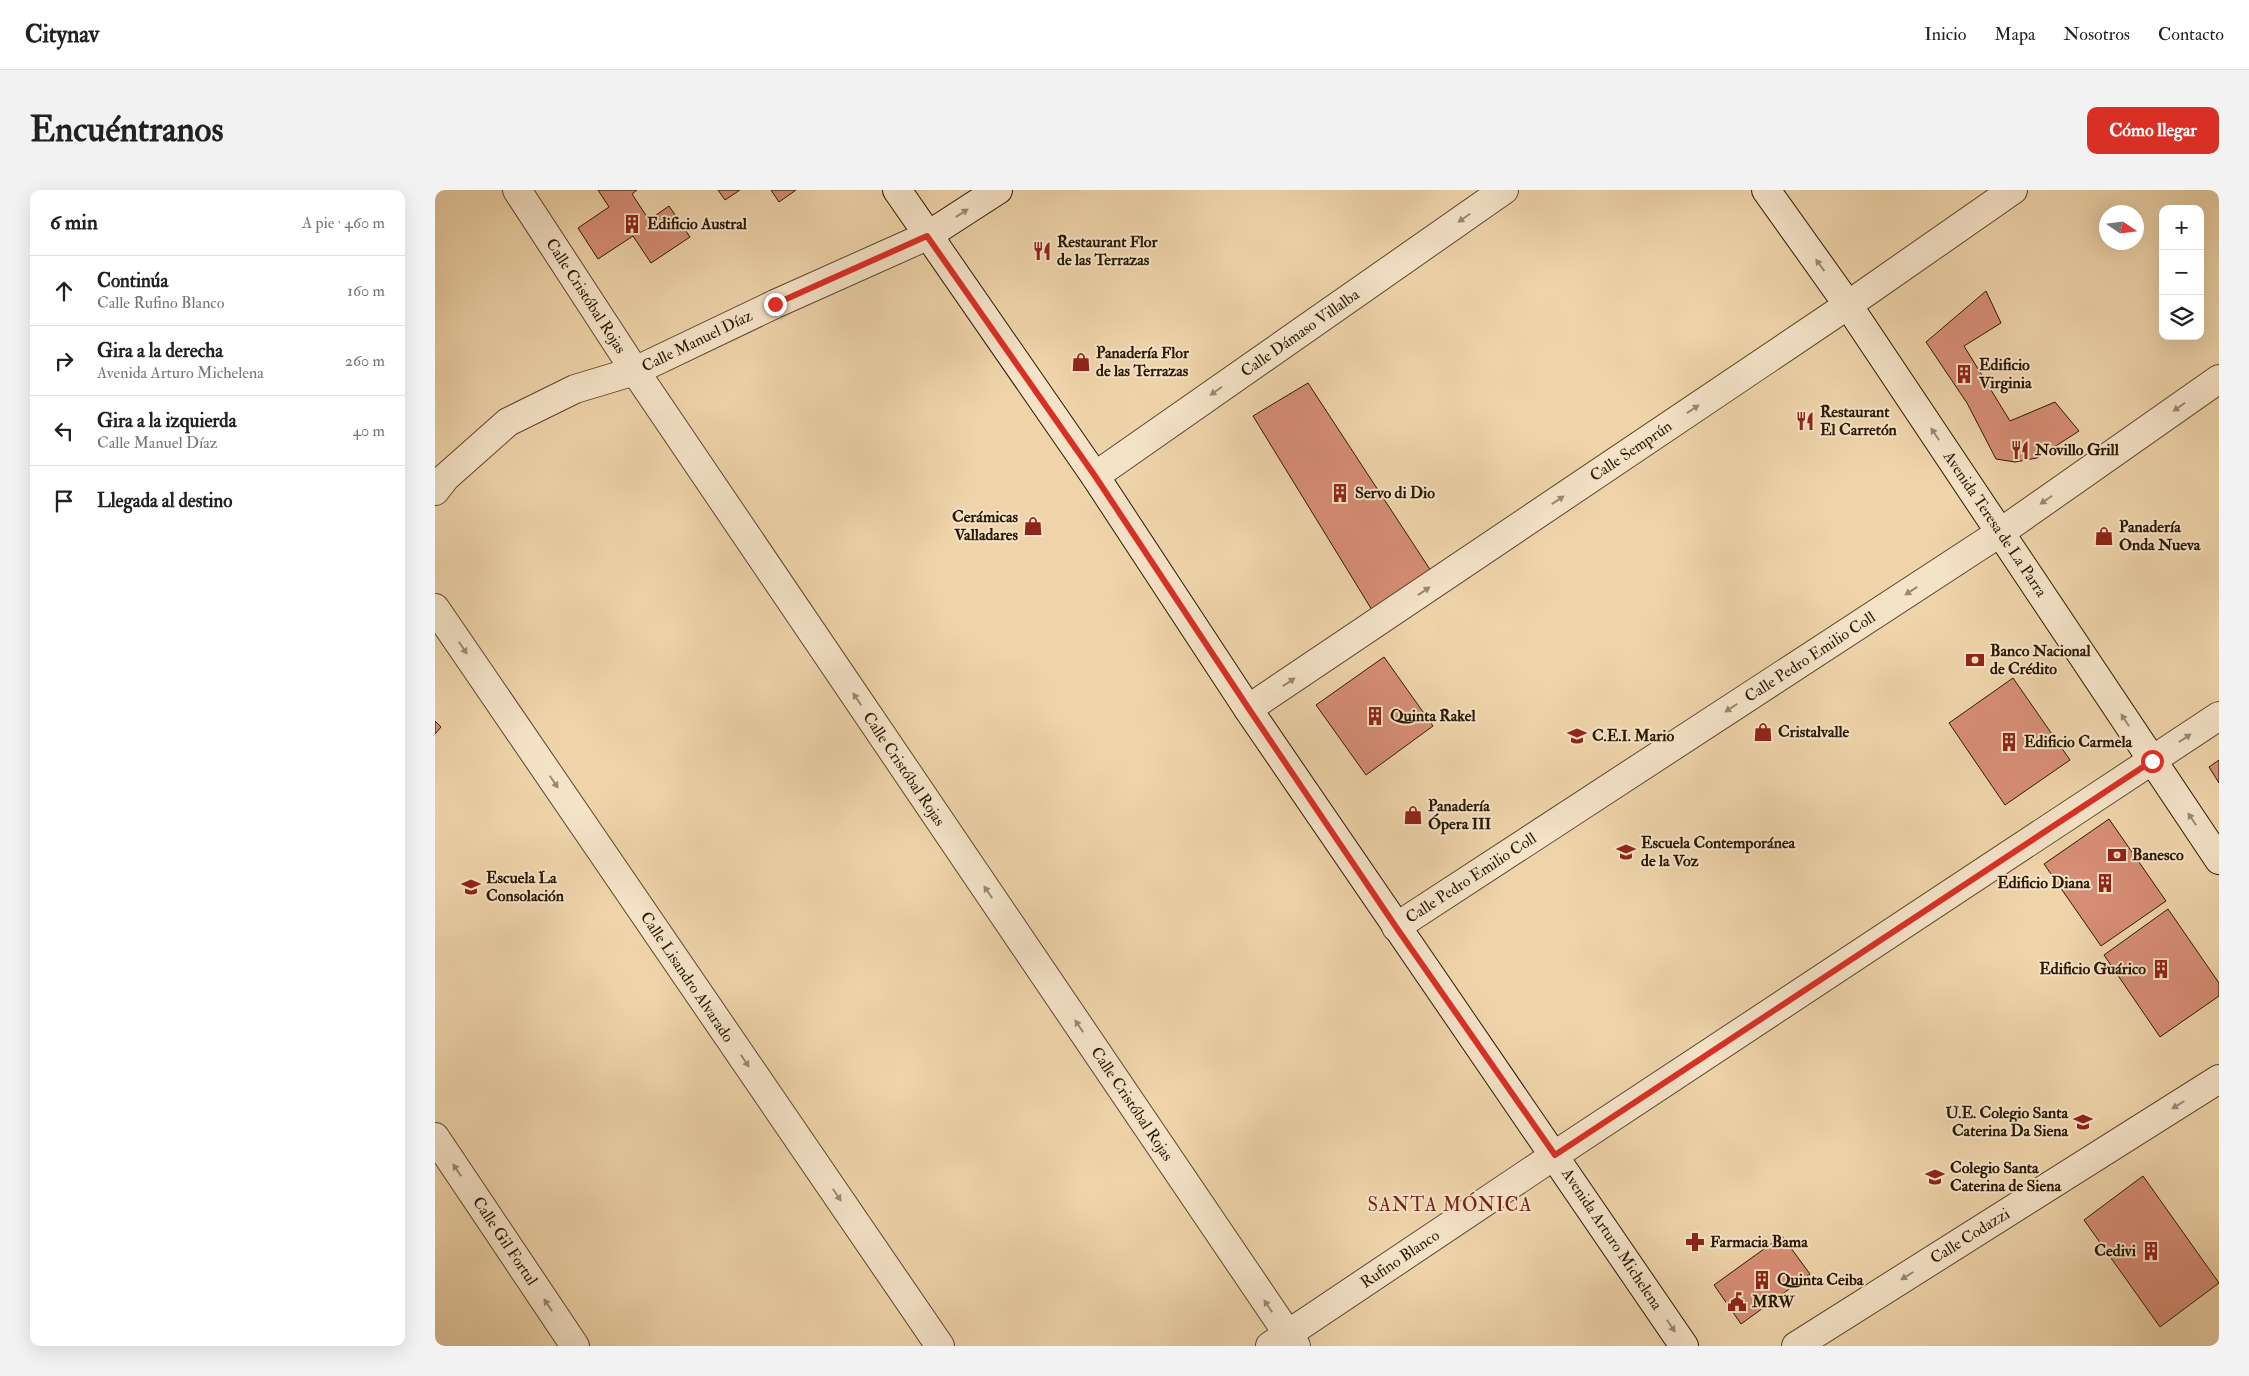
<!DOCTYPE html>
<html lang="es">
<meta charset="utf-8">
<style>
:root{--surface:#fff;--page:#f2f2f2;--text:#222;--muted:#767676;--line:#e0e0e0;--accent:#d93025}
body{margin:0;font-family:"IM FELL Double Pica",serif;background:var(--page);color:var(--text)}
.controls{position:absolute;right:15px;top:15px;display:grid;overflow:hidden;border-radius:10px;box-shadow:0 5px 20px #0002}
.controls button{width:45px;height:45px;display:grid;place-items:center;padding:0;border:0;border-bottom:1px solid var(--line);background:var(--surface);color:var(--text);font:25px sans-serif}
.compass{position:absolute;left:1664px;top:15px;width:45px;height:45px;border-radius:50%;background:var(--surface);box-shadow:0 5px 20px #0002;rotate:103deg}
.stop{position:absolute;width:15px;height:15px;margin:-11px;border:4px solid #d93025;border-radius:50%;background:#fff}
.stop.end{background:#d93025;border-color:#fff;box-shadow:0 1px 5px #0008}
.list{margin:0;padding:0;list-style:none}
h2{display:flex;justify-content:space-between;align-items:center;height:65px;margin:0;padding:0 20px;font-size:21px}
h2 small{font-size:16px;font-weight:400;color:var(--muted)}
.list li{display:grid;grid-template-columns:32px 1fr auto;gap:15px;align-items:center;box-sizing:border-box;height:70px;padding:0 20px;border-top:1px solid var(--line)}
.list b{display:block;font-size:19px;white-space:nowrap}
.list p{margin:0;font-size:16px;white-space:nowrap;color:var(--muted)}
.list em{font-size:16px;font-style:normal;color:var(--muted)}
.icon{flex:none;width:28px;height:28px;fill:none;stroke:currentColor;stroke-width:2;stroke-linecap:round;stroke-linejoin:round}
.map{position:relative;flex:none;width:1784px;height:1156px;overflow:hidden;border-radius:10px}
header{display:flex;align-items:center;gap:30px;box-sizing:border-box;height:70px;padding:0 25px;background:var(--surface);border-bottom:1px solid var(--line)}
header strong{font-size:24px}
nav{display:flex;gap:28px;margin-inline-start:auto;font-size:18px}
.intro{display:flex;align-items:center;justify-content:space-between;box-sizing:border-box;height:120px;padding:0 30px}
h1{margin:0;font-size:35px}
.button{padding:12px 22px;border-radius:10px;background:var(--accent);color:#fff;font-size:18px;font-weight:700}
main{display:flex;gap:30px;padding:0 30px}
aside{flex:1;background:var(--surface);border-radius:10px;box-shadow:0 5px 20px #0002}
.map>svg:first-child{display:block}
</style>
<header>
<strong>Citynav</strong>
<nav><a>Inicio</a><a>Mapa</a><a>Nosotros</a><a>Contacto</a></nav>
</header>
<div class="intro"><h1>Encuéntranos</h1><a class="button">Cómo llegar</a></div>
<main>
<aside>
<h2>6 min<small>A pie · 460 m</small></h2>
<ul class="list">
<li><svg class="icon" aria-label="ahead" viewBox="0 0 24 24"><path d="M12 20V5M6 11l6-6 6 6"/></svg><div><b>Continúa</b><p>Calle Rufino Blanco</p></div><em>160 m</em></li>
<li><svg class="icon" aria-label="right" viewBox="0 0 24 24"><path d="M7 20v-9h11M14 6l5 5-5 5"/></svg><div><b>Gira a la derecha</b><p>Avenida Arturo Michelena</p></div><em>260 m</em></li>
<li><svg class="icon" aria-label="left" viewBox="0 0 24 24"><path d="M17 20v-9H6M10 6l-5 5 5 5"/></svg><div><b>Gira a la izquierda</b><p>Calle Manuel Díaz</p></div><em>40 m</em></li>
<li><svg class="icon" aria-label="arrive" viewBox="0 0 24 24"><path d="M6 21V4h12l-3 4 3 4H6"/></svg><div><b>Llegada al destino</b></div></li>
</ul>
</aside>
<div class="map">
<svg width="1784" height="1156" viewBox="0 0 1784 1156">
<rect width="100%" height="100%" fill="#efd4aa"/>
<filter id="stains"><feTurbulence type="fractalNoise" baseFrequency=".004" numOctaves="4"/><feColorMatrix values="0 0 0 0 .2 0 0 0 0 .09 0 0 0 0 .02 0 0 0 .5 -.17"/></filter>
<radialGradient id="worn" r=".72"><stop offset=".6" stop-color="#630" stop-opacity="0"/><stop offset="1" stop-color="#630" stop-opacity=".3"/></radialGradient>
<!-- building -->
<g fill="#d78e76" stroke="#2a1902">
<path d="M163,0H202L197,4L214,30L234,16L255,47L216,73L198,46L163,69L143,38L174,17Z"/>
<path d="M283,0H305L290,10Z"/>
<path d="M336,0H361L344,12Z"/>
<path d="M1551,101L1566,133L1529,156L1575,231L1620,212L1644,241L1602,268L1580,272L1561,269L1532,213L1491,152Z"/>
<path d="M873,193L996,381L937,420L818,226Z"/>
<path d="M949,467L998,536L931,585L881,515Z"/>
<path d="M1578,488L1635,570L1570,615L1514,533Z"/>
<path d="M0,531L6,537L0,544Z"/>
<path d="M1784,570V593L1774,577Z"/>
<path d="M1674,629L1731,711L1666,756L1609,674Z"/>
<path d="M1733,719L1784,793V806L1725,847L1669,765Z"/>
<path d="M1708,986L1784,1093L1725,1137L1649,1030Z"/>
<path d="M1347,1046L1375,1084L1306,1134L1279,1095Z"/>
</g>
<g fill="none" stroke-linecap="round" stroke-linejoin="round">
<!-- street casing -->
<g stroke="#5b482c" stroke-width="30">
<g id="street">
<path d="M82,0L200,181L861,1156"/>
<path d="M660,286L1069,0"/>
<path d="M0,301L11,287L73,232L140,199L200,181L340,114L492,46"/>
<path d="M0,418L505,1156"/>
<path d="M813,519L1413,115L1578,0"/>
<path d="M961,737L1566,342L1784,189"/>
<path d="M0,947L140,1156"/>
<path d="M835,1156L1120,965L1784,526"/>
<path d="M1361,1156L1784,889"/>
</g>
</g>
<!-- secondary casing -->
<g stroke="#2a1902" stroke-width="30">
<g id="secondary">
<path d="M462,0L660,286L813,519L1249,1156"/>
<path d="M1331,0L1413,115L1784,670"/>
<path d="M492,46L563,0"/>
</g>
</g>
<!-- street -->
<use href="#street" stroke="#f5e3c8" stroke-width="28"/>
<!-- secondary -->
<use href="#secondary" stroke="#f5e3c8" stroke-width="28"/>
</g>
<!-- one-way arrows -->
<defs><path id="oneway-solid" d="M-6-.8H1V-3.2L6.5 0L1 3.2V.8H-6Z" transform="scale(1.25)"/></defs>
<g fill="#9a886f">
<use href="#oneway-solid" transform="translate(527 23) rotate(-33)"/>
<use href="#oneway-solid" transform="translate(1029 28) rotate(145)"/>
<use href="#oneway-solid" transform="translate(1385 75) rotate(-126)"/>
<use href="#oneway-solid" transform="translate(781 201) rotate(145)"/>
<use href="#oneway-solid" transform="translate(1744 217) rotate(145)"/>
<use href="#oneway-solid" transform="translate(1258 219) rotate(-34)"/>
<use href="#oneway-solid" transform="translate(1500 244) rotate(-124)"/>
<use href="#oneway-solid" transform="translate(1123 310) rotate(-34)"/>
<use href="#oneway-solid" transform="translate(1611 310) rotate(145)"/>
<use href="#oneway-solid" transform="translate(989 401) rotate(-34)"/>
<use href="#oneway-solid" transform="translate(1476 401) rotate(147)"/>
<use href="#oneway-solid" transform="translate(28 458) rotate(56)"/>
<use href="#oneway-solid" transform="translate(854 492) rotate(-34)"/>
<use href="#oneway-solid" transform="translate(422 509) rotate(-124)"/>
<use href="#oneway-solid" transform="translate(1296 518) rotate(147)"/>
<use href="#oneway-solid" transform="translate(1690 530) rotate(-123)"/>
<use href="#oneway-solid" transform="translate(1750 548) rotate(-34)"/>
<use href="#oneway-solid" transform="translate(119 592) rotate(56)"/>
<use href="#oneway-solid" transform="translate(1757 629) rotate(-124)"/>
<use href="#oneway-solid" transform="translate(553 702) rotate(-124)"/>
<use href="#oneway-solid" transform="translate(644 836) rotate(-124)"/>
<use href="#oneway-solid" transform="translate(310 871) rotate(56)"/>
<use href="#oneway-solid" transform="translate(1743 915) rotate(148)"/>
<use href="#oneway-solid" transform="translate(22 980) rotate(-124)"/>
<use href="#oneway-solid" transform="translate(402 1005) rotate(56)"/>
<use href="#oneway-solid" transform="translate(1472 1086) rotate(148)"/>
<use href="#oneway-solid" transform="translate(113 1115) rotate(-124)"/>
<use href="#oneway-solid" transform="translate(833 1116) rotate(-124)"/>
<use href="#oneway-solid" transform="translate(1236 1136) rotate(56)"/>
</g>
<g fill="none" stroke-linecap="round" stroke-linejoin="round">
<!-- route -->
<path stroke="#d93025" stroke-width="6" d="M340,114L492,46L660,286L814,519L961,737L1120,965L1717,571"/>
</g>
<!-- icons -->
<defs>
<g id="building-bare" transform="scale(1.5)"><path d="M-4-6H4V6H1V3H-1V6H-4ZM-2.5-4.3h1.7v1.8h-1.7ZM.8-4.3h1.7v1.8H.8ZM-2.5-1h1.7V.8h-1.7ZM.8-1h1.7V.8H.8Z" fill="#8f2418" stroke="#f5e3c8" stroke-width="2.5" paint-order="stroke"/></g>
<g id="restaurant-bare" transform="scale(1.5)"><path d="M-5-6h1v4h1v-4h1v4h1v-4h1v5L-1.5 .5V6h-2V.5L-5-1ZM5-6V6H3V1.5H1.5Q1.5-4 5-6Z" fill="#8f2418" stroke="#f5e3c8" stroke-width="2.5" paint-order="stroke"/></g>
<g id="shop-bare" transform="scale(1.5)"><path d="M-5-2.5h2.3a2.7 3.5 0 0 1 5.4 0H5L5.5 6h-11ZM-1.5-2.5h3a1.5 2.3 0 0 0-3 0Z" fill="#8f2418" stroke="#f5e3c8" stroke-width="2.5" paint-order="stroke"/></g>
<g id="bank-bare" transform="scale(1.5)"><path d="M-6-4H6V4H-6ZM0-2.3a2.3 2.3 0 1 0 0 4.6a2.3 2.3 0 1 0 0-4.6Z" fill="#8f2418" stroke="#f5e3c8" stroke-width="2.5" paint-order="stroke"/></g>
<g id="school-bare" transform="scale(1.5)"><path d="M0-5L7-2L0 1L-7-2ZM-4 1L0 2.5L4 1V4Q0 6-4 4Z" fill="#8f2418" stroke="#f5e3c8" stroke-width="2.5" paint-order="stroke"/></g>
<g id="university-bare" transform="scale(1.5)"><path d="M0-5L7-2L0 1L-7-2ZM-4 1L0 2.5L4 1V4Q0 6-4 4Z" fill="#8f2418" stroke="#f5e3c8" stroke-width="2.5" paint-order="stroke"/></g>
<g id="pharmacy-bare" transform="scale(1.5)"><path d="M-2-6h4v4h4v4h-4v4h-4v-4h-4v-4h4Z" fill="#8f2418" stroke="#f5e3c8" stroke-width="2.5" paint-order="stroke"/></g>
<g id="civic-bare" transform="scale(1.5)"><path d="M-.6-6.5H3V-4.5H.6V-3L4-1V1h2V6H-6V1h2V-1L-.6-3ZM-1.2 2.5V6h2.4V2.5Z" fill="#8f2418" stroke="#f5e3c8" stroke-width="2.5" paint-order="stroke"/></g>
</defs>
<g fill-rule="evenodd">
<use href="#building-bare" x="197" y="34"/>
<use href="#restaurant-bare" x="607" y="61"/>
<use href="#shop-bare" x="646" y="172"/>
<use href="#building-bare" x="1529" y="184"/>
<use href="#restaurant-bare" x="1370" y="231"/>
<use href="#restaurant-bare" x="1585" y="260"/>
<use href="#building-bare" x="905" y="303"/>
<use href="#shop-bare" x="598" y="336"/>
<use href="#shop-bare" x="1669" y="346"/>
<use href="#bank-bare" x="1540" y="470"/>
<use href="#building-bare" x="940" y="526"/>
<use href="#shop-bare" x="1328" y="542"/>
<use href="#school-bare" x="1142" y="546"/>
<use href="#building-bare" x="1574" y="552"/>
<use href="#shop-bare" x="978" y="625"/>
<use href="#university-bare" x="1191" y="662"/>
<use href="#bank-bare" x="1682" y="665"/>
<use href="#building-bare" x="1670" y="693"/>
<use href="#school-bare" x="36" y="697"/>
<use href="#building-bare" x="1726" y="779"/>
<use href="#school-bare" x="1648" y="932"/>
<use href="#school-bare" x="1500" y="987"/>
<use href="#pharmacy-bare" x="1260" y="1052"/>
<use href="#building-bare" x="1716" y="1061"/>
<use href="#building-bare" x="1327" y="1090"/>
<use href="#civic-bare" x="1302" y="1112"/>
</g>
<g text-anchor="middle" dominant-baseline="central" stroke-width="4" stroke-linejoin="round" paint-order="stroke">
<!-- poi labels -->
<g font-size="16" font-weight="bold" fill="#2a1902" stroke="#f5e3c8" text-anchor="start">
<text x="212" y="34">Edificio Austral</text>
<text x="622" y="52">Restaurant Flor<tspan x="622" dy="18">de las Terrazas</tspan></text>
<text x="661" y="163">Panadería Flor<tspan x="661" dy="18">de las Terrazas</tspan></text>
<text x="1544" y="175">Edificio<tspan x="1544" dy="18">Virginia</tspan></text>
<text x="1385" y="222">Restaurant<tspan x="1385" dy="18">El Carretón</tspan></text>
<text x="1600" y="260">Novillo Grill</text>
<text x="920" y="303">Servo di Dio</text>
<text x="583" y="327" text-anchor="end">Cerámicas<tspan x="583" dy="18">Valladares</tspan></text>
<text x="1684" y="337">Panadería<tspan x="1684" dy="18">Onda Nueva</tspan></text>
<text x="1555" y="461">Banco Nacional<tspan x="1555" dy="18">de Crédito</tspan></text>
<text x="955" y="526">Quinta Rakel</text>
<text x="1343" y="542">Cristalvalle</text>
<text x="1157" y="546">C.E.I. Mario</text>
<text x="1589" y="552">Edificio Carmela</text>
<text x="993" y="616">Panadería<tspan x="993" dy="18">Ópera III</tspan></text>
<text x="1206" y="653">Escuela Contemporánea<tspan x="1206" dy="18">de la Voz</tspan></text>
<text x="1697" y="665">Banesco</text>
<text x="51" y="688">Escuela La<tspan x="51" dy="18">Consolación</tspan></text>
<text x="1655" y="693" text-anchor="end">Edificio Diana</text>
<text x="1711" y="779" text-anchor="end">Edificio Guárico</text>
<text x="1633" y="923" text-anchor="end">U.E. Colegio Santa<tspan x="1633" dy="18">Caterina Da Siena</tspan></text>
<text x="1515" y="978">Colegio Santa<tspan x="1515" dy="18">Caterina de Siena</tspan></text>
<text x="1275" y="1052">Farmacia Bama</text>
<text x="1701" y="1061" text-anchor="end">Cedivi</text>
<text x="1342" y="1090">Quinta Ceiba</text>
<text x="1317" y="1112">MRW</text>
</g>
<!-- street labels -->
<g font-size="16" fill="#2a1902" stroke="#f5e3c8">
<text transform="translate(151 106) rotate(57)">Calle Cristóbal Rojas</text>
<text transform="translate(865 143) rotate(-35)">Calle Dámaso Villalba</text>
<text transform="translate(262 151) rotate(-26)">Calle Manuel Díaz</text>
<text transform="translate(1196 261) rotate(-34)">Calle Semprún</text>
<text transform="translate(1560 334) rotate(56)">Avenida Teresa de La Parra</text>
<text transform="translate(1375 467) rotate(-33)">Calle Pedro Emilio Coll</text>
<text transform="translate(469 579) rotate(56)">Calle Cristóbal Rojas</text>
<text transform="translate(1036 688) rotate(-33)">Calle Pedro Emilio Coll</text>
<text transform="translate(252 787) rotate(56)">Calle Lisandro Alvarado</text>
<text transform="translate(697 914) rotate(56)">Calle Cristóbal Rojas</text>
<text transform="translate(1535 1046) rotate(-32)">Calle Codazzi</text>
<text transform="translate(1177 1049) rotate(56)">Avenida Arturo Michelena</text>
<text transform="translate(70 1051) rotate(56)">Calle Gil Fortul</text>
<text transform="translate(965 1069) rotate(-34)">Rufino Blanco</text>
</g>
<!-- quarter labels -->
<g font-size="19" letter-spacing="1" fill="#7a1f14" stroke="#f5e3c8">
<text x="1015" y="1015">SANTA MÓNICA</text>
</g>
</g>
<rect width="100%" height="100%" filter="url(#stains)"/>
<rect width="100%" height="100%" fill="url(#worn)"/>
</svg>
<div class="controls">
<button>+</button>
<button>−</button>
<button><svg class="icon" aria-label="layers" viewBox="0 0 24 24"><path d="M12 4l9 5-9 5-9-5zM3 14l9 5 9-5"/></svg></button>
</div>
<svg class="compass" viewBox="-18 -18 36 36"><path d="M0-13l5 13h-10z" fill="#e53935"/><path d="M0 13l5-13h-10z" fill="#767676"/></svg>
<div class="stop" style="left:1717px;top:571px"></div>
<div class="stop end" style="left:340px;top:114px"></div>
</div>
</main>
